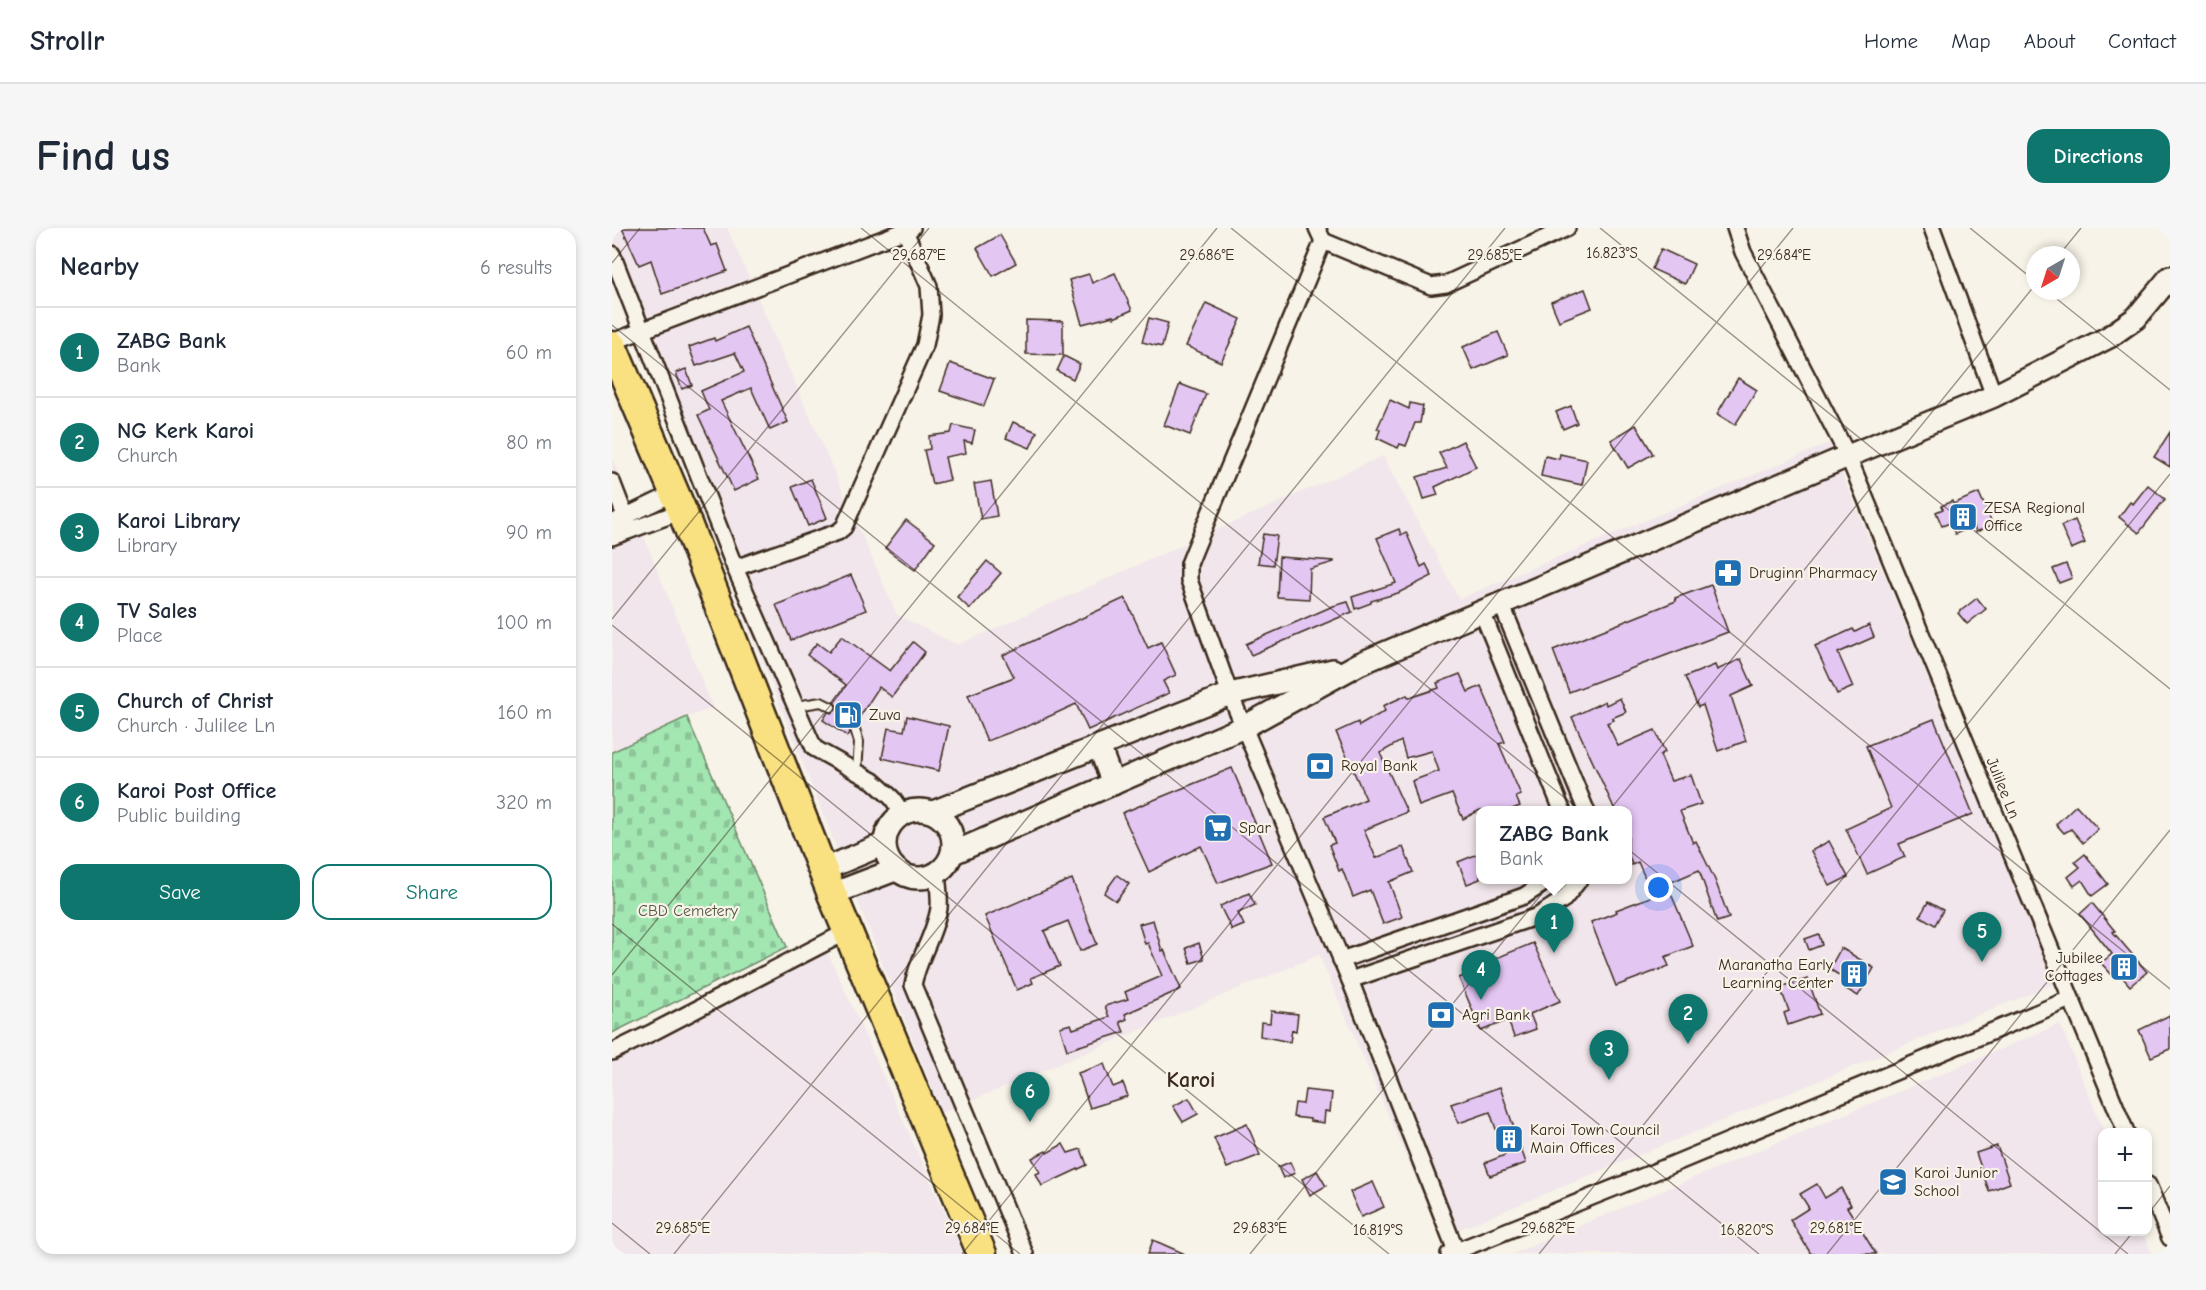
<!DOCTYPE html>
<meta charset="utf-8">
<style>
:root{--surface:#fff;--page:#f6f6f7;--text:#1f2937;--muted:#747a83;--line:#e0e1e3;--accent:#0f766e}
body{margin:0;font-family:"Comic Neue",sans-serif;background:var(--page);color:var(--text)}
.controls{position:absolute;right:18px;bottom:18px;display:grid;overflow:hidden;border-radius:12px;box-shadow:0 3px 9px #0003}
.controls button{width:54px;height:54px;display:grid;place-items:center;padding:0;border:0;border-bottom:2px solid var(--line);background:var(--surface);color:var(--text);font:30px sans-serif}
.compass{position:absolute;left:1414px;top:18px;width:54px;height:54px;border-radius:50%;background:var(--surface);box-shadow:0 3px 9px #0003;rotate:219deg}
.you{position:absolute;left:1047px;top:660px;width:21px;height:21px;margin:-15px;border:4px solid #fff;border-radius:50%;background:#1a73e8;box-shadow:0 0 0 9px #1a73e833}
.badge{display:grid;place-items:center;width:39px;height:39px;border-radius:50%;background:var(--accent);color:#fff;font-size:20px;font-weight:700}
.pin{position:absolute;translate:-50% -50px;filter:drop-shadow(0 2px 3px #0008)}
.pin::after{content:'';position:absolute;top:32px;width:21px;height:18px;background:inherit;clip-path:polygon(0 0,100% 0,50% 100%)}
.popup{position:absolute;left:864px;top:578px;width:156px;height:78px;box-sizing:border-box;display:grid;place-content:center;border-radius:12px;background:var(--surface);filter:drop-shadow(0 2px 4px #0005);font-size:20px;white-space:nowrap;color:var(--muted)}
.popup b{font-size:22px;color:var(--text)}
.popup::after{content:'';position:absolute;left:50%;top:100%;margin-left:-12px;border:12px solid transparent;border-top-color:var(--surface)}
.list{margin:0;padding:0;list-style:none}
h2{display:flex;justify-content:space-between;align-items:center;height:78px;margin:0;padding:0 24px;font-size:26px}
h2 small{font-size:20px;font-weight:400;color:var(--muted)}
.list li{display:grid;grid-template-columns:39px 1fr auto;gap:18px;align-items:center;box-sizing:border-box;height:90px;padding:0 24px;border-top:2px solid var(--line)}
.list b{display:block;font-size:22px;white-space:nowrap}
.list p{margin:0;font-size:20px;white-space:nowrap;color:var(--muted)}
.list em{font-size:20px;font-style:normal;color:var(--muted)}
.actions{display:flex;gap:12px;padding:18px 24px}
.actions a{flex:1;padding:14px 0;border:2px solid var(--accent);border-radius:18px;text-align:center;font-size:21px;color:var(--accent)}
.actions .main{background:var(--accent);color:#fff}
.map{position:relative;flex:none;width:1558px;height:1026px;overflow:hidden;border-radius:18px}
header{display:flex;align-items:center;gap:36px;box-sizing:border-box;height:84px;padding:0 30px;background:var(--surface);border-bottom:2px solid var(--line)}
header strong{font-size:28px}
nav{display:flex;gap:33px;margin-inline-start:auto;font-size:21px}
.intro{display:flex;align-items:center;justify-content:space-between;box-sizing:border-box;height:144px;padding:0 36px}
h1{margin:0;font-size:42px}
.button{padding:15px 27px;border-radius:18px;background:var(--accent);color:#fff;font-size:21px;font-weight:700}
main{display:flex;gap:36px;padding:0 36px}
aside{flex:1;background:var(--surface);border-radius:18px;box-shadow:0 3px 9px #0003}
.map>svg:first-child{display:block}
</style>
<header>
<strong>Strollr</strong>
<nav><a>Home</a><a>Map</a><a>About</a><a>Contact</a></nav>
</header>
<div class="intro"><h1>Find us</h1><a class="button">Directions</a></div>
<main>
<aside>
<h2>Nearby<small>6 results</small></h2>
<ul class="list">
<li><span class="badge">1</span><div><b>ZABG Bank</b><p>Bank</p></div><em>60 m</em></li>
<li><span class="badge">2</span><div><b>NG Kerk Karoi</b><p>Church</p></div><em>80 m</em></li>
<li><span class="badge">3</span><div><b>Karoi Library</b><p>Library</p></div><em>90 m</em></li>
<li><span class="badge">4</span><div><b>TV Sales</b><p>Place</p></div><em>100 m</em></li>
<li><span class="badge">5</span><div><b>Church of Christ</b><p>Church · Julilee Ln</p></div><em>160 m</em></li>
<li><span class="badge">6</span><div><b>Karoi Post Office</b><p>Public building</p></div><em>320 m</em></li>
</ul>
<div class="actions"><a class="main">Save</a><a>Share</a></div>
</aside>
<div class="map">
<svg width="1558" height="1026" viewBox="0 0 1558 1026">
<defs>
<pattern id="cemetery-stones" width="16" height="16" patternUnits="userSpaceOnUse" patternTransform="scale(1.5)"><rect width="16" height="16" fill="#a2e6b2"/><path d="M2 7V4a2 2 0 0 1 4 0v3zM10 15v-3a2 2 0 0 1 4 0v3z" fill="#8cc599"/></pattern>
</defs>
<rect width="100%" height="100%" fill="#f7f3e8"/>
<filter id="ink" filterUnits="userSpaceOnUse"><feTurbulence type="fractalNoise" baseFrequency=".0167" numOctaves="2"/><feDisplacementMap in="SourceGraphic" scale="12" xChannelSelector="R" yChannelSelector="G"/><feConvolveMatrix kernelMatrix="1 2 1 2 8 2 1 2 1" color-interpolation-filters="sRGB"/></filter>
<g filter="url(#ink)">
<!-- built -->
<g fill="#f1e6eb" fill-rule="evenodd">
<path d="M0,0H115L285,387L346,417L771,228L847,371L1217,215L1444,755L829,1009L707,727L330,885L0,56ZM868,582H1016V652H868Z"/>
<path d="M0,230L101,480L75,489L0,524Z"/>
<path d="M212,716L351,1026H0V818Z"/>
<path d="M1448,796L1492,904L1490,1004H1531L1540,1026H900Z"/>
</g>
<!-- cemetery -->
<path fill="url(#cemetery-stones)" stroke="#6e8868" stroke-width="1.5" d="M75,489L175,719L0,805V524Z"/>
<!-- building -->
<g fill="#e4c6f3" stroke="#3b2a1e" stroke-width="1.5">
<path d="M10,0H91L99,18L105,16L115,43L50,66L39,32L27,37Z"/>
<path d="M388,7L404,35L381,48L365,20Z"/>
<path d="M1049,21L1082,36L1073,56L1040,41Z"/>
<path d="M503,45L520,82L502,90L501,88L470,96L457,52L477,46L480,55Z"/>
<path d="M973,61L980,80L947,93L939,74Z"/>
<path d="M594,75L629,91L609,134L574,118Z"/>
<path d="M537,90L556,95L550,119L530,114Z"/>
<path d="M414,92L451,93V127L414,126Z"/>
<path d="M134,99L176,194L158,202L139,160L109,173L147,251L122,263L86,187L97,182L89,163L132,144L123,125L84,138L77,119L102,110L103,113Z"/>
<path d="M886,104L896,127L861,142L851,119Z"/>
<path d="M452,128L468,136L461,151L445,143Z"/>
<path d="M338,135L382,151L372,178L328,163Z"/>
<path d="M74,141L80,157L70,161L64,145Z"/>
<path d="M1126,150L1145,162L1123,197L1105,186Z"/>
<path d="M568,156L594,166L578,207L552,197Z"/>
<path d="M778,172L797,181L798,175L811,178L808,195H803L794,218L788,216L786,220L765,210L768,202L765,201Z"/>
<path d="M959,178L965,195L951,201L944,184Z"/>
<path d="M401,194L425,204L418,220L394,210Z"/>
<path d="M341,197L363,202L360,215L352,213L354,225L333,229L338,252L320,256L312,222L318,221L317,208L339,205Z"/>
<path d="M1024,197L1041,226L1016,240L999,212Z"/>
<path d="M1558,204V239L1542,229Z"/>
<path d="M851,213L864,239L823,259L826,267L812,271L805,249L835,240L827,225Z"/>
<path d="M948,226L975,232L970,257L929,248L933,228L947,231Z"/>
<path d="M199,251L215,290L196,298L180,259Z"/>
<path d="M379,253L385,288L369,291L362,256Z"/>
<path d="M1536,257L1553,271L1527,305L1507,289L1518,274L1521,276Z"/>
<path d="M1367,265L1381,297L1364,304L1362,298L1343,306L1338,295L1330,298L1324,284L1331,281L1329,278L1340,273L1341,276Z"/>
<path d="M294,292L323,314L303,342L273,320Z"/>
<path d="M1463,292L1473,315L1459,321L1449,298Z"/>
<path d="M787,301L789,307L794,304L809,339L814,336L820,348L786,365L759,373V375L743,381L740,369L784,355L765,310Z"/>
<path d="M651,306L665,308L661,337L646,335Z"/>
<path d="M667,329L722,333V334L698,341L697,371L665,369Z"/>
<path d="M375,333L389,345L358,381L345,369Z"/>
<path d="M1454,336L1460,350L1447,355L1441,341Z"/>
<path d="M239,347L254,382L179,412L164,377Z"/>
<path d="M1099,357L1116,404L957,464L941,422L1064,373L1063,370Z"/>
<path d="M513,370L536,420L549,414L564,447L551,453L557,465L476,502L464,476L412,500V499L375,513L356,467L402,449L391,427Z"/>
<path d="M1365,370L1374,381L1355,396L1346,385Z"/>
<path d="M736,374L740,384L639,427L634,416L721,378Z"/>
<path d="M1257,397L1262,409L1226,425L1241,459L1225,466L1203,418L1241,401L1243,404Z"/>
<path d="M230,408L278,443L301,414L313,424L280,469L267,459L245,493L241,492L237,494L238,504L235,508L211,492L216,484L220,485L224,482L225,478L222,474L234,457L195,427L205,415L217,424Z"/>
<path d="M1129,431L1141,458L1119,468L1134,513L1106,523L1091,477L1086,479L1073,449L1103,437L1105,442Z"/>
<path d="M848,446L856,464L869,458L893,514L887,516L909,567L904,569L908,578L898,582H868L851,591L840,566L807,578L800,553L827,543L820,523L794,530L789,513L768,525L795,584L752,602L764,630L791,619L801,644L777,654L790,689L771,696L758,662L741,669L730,641L727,643L717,617L723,615L712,589L754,571L724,504L746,494L747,498L773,483L771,478L795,467L797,470L827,460L825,455Z"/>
<path d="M1008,470L1014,484L1000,490L1002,492L995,495L1006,518L1043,502L1053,524L1048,527L1059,553L1079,547L1089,576L1068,583L1081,615L1084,613L1103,652L1117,690L1105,694L1087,642L1055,656L1081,718L1053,729L1057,738L1004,758L979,694L1005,684L1004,682L1041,668L1026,634L1020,637L1016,625V582H1003L960,489L993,473L994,477Z"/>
<path d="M295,488L337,498L327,543L270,530L276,500L292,503Z"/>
<path d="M1322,491L1361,586L1287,616L1293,629L1255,646L1234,601L1279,580L1254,518Z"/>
<path d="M620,540L660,635L606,655L589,618L537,644L510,585Z"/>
<path d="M1464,577L1486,601L1471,615L1459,601L1452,605L1444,596Z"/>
<path d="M1217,613L1236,649L1218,658L1199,623Z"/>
<path d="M868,625V651L855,656L846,634Z"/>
<path d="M1473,626L1496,656L1480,668L1470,652L1462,658L1456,649L1468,639L1463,634Z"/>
<path d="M505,647L517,656L504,673L492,665Z"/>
<path d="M460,651L485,716L468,723L456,693L432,703L448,738L419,750L421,755L405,762L373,688Z"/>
<path d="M637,665L643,677L626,685L632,697L620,702L608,678Z"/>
<path d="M1316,674L1331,682L1323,697L1308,688Z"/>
<path d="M1480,675L1503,703L1501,704L1535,744L1518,758L1505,743L1500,747L1489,735L1500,726L1468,686Z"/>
<path d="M541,692L550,723L552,722L569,761L513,786L515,791L508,794L512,804L455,822L448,799L459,796L461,801L497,789L493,778L516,771L513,764L550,748L536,715L533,716L527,696Z"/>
<path d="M1207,706L1210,717L1197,722L1193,711Z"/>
<path d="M587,715L592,731L579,735L574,720Z"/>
<path d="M921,715L948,773L918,786L924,801L902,809L896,792L869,803L847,750L872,740L870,736Z"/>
<path d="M1229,720L1262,740L1246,768L1229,758L1233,751L1219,742V738Z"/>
<path d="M1196,751L1208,786L1176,797L1172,785L1177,783L1168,759Z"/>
<path d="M659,783L686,786L684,803L680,802L678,814L648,808L649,794L658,795Z"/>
<path d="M1558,787V821L1539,829L1527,802Z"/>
<path d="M492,836L501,859L511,855L516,868L478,880L466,845Z"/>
<path d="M888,859L914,935L878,948L873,935L893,927L878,884L847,895L839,876Z"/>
<path d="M693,862L720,865L718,884L713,883L712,895L698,893V891L681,889L683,875L691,876Z"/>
<path d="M577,870L586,886L571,894L561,878Z"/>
<path d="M635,896L648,927L615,940L602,910Z"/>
<path d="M451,916L456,925L469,921L475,937L430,958L424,946L428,944L420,930L434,923L435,925Z"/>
<path d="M1385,918L1398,955L1377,963L1364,925Z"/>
<path d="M678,934L683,945L671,950L666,939Z"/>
<path d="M705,943L714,958L698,967L690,951Z"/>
<path d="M761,954L772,979L749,989L738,964Z"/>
<path d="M1205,956L1213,970L1229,960L1239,977L1235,979L1264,1026H1199L1178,992L1197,980L1188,966Z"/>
<path d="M541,1012L573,1026H536Z"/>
</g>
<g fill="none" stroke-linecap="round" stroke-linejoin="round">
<!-- lane casing -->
<g stroke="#3b2a1e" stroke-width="12">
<g id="lane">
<path d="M184,478L209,474L219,479"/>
<path d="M242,498L247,514L245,544"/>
</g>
</g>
<!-- street casing -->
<g stroke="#3b2a1e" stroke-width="20">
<g id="street">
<path d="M705,0L711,13L583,321L577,336V352L618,466L738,752L844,1023"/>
<path d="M1123,0L1131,24L1236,228L1514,904"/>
<path d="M1320,0L1382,168"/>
<path d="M711,13L819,58L834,56L955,0"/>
<path d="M0,26L123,340L202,520L261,553L280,570L291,586"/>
<path d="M0,114L300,0"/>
<path d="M0,254L17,298"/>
<path d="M0,295L62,265"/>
<path d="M0,309L70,283"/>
<path d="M123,340L226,304L232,299L313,117L319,87L317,58L293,3"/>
<path d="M889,375L974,582"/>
<path d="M870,384L950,582"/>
<path d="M325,646C326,657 328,669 327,680C323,707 306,730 301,757L413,1026"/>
<path d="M729,732L912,668L937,652"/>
<path d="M738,752L926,688L952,671L967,652"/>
<path d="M0,824L41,804L236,703"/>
<path d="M1536,957L1558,1010"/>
<path d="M837,1026L1047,942L1458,771"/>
</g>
</g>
<!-- secondary casing -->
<g stroke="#3b2a1e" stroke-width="26">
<g id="secondary">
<path d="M487,518L501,556"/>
<circle cx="307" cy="616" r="34"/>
<path d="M321,584L618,466L721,442"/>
<path d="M341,625L632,499L747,436L1236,228L1382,168L1497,109L1524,90L1558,49"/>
<path d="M210,642L272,616"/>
<path d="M220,666L283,642"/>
</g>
</g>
<!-- highway casing -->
<g stroke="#3b2a1e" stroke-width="33">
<path id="highway" d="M0,118L70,283L220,666L370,1026"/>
</g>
<!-- lane -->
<use href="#lane" stroke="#f7f3e8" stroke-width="8"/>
<!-- street -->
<use href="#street" stroke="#f7f3e8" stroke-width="15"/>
<!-- secondary -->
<use href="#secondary" stroke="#f7f3e8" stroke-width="21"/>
<!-- highway -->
<use href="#highway" stroke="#f9e181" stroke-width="28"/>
</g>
</g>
<!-- ticks -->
<path fill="none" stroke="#3b2a1e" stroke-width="1.5" stroke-opacity="0.45" d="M249,0L1516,1026M619,0L1558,761M988,0L1558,461M1358,0L1423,53M1447,27L1469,0M0,35L28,0M1435,63L1558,162M0,97L1147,1026M0,391L317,0M0,397L777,1026M0,696L408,1026M0,747L605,0M1536,986L1558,958M0,995L38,1026M62,1026L893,0M350,1026L1181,0M638,1026L1423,57M927,1026L1558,246M1215,1026L1558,602M1503,1026L1521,1004"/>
<!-- icons -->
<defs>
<g id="building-square" transform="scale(1.5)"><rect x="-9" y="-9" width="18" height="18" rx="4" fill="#1f6fb2" stroke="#f7f3e8"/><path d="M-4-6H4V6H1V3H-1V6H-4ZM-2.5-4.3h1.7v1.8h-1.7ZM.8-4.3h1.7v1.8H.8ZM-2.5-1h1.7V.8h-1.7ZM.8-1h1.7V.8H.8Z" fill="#fff"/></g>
<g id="pharmacy-square" transform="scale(1.5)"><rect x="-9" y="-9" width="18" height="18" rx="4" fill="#1f6fb2" stroke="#f7f3e8"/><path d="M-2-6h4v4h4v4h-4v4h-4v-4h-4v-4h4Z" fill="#fff"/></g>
<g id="fuel-square" transform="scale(1.5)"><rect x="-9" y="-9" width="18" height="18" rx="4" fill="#1f6fb2" stroke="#f7f3e8"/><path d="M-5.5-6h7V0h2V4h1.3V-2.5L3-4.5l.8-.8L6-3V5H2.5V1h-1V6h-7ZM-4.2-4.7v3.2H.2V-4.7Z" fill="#fff"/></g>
<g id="bank-square" transform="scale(1.5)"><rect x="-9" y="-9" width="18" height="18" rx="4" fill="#1f6fb2" stroke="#f7f3e8"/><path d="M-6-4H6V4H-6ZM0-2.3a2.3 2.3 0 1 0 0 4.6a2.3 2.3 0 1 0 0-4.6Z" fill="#fff"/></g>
<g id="supermarket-square" transform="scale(1.5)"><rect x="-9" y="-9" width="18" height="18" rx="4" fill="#1f6fb2" stroke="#f7f3e8"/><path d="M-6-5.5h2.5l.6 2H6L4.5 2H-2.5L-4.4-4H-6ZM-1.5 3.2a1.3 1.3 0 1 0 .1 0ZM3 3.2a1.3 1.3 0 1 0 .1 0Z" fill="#fff"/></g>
<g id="school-square" transform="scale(1.5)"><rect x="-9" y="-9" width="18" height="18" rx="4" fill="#1f6fb2" stroke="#f7f3e8"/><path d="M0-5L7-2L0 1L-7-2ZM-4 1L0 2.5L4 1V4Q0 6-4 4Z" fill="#fff"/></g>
</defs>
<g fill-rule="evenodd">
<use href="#building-square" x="1351" y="289"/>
<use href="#pharmacy-square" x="1116" y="345"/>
<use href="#fuel-square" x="236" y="487"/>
<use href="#bank-square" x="708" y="538"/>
<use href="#supermarket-square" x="606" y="600"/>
<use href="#building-square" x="1512" y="739"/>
<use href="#building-square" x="1242" y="746"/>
<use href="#bank-square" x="829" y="787"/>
<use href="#building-square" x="897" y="911"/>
<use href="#school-square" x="1281" y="954"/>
</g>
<g text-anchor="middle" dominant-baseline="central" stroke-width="4.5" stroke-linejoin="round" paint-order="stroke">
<!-- poi labels -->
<g font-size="16" fill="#3b2a1e" stroke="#f7f3e8" text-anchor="start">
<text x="1372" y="280">ZESA Regional<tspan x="1372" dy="18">Office</tspan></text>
<text x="1137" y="345">Druginn Pharmacy</text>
<text x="257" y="487">Zuva</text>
<text x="729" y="538">Royal Bank</text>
<text x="627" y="600">Spar</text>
<text x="1491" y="730" text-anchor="end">Jubilee<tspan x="1491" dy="18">Cottages</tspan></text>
<text x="1221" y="737" text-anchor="end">Maranatha Early<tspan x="1221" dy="18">Learning Center</tspan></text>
<text x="850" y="787">Agri Bank</text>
<text x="918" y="902">Karoi Town Council<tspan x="918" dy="18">Main Offices</tspan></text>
<text x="1302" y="945">Karoi Junior<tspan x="1302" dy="18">School</tspan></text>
</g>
<!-- street labels -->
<g font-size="16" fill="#3b2a1e" stroke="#f7f3e8">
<text transform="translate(1391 560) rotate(68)">Julilee Ln</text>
</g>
<!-- park labels -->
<g font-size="16" fill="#555943" stroke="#f7f3e8">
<text x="76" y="683">CBD Cemetery</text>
</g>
<!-- district labels -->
<g font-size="22" font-weight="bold" fill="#3b2a1e" stroke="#f7f3e8">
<text x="579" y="852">Karoi</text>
</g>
</g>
<g font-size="15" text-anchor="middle" fill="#3b2a1e" stroke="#f7f3e8" stroke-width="4.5" stroke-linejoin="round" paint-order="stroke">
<text x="1000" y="30">16.823°S</text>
<text x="307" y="32">29.687°E</text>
<text x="595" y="32">29.686°E</text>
<text x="883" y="32">29.685°E</text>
<text x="1172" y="32">29.684°E</text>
<text x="71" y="1005">29.685°E</text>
<text x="360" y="1005">29.684°E</text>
<text x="648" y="1005">29.683°E</text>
<text x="936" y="1005">29.682°E</text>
<text x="1224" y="1005">29.681°E</text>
<text x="766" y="1007">16.819°S</text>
<text x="1135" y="1007">16.820°S</text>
</g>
</svg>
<div class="controls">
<button>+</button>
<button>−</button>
</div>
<svg class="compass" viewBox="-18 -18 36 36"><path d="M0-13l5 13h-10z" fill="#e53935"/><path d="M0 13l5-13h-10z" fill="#747a83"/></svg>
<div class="you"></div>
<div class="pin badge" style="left:942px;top:725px">1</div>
<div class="popup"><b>ZABG Bank</b>Bank</div>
<div class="pin badge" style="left:1076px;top:816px">2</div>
<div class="pin badge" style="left:997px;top:852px">3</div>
<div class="pin badge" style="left:869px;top:772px">4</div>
<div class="pin badge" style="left:1370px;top:734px">5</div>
<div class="pin badge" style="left:418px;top:894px">6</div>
</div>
</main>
